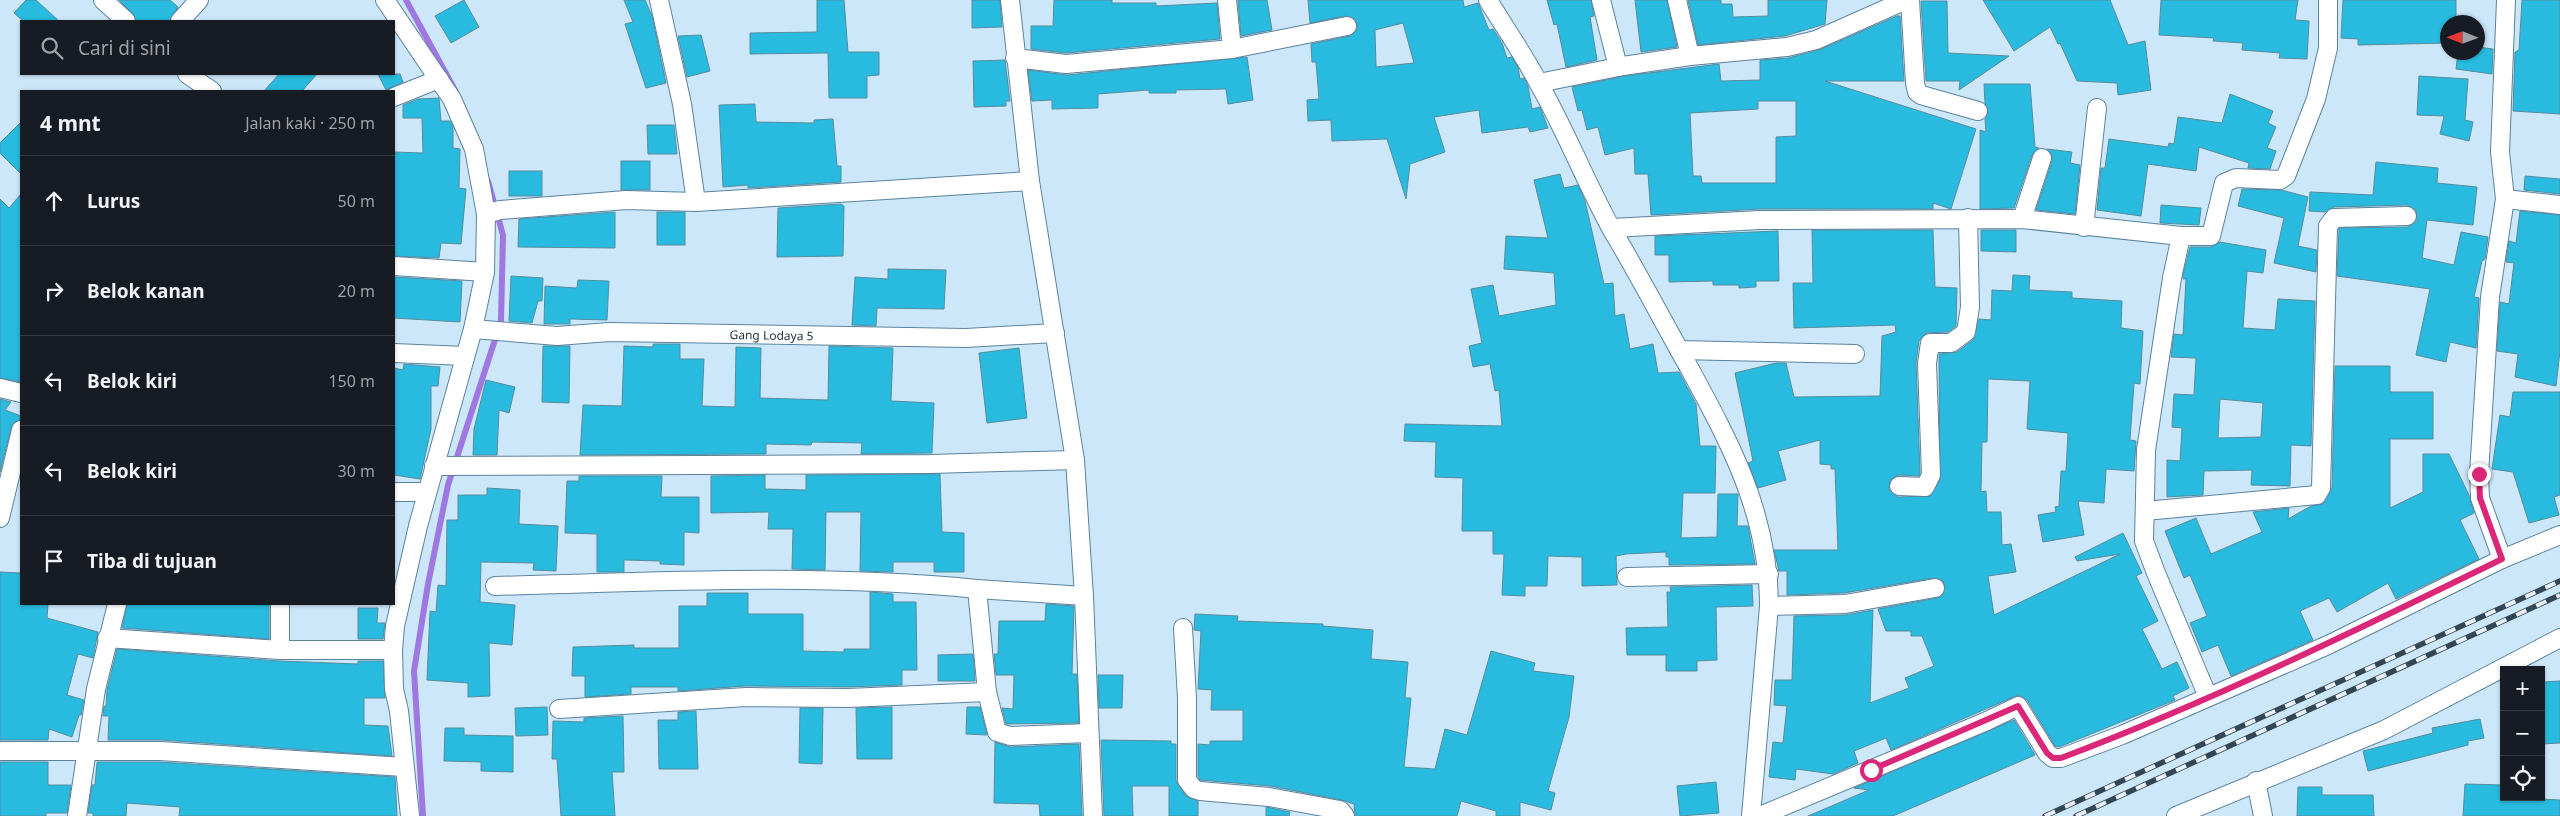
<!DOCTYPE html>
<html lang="id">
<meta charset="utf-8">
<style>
:root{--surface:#171b24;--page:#242831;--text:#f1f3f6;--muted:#9ea1a6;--line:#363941}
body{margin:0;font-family:"Noto Sans",sans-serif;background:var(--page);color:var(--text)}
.controls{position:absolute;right:15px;bottom:15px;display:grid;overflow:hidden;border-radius:0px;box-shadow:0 1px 4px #0004}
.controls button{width:45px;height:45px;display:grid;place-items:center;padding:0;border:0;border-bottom:1px solid var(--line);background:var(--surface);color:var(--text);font:25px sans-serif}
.compass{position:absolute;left:2440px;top:15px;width:45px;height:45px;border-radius:50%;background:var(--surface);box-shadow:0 1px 4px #0004;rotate:271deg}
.stop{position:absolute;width:15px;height:15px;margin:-11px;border:4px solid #db2777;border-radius:50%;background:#fff}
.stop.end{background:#db2777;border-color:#fff;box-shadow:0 1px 5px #0008}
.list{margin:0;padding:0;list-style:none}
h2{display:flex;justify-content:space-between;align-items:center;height:65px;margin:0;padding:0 20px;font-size:21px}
h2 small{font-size:16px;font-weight:400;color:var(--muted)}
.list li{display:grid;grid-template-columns:32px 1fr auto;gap:15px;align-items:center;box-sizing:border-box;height:90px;padding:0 20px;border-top:1px solid var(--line)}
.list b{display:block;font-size:19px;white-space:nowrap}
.list em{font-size:16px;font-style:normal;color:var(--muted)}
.icon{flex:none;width:28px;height:28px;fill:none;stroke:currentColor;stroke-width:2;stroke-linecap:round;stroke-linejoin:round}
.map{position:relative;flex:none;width:2560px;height:816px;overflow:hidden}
.search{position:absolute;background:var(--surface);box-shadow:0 1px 4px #0004;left:20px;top:20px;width:375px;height:55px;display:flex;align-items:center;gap:12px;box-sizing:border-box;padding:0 18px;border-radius:0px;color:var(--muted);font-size:19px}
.panel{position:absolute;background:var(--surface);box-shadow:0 1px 4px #0004;left:20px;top:90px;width:375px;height:515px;border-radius:0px}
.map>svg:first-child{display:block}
</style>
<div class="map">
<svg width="2560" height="816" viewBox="0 0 2560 816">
<rect width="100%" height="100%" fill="#cde7fa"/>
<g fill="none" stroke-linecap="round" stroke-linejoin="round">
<!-- stream -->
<g stroke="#9e77e1" stroke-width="6">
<path d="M406,0L456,92"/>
<path d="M423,816L414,671L428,584L448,485L501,321L503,235L488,181"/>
</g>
</g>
<!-- building -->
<g fill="#28bbdf" stroke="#558c9d" fill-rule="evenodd">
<path d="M26,0H36L59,21H23L14,13Z"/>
<path d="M119,0H170L178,7L170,21H136L133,14Z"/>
<path d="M464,0L479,27L451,43L435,16Z"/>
<path d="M624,0H645L652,16L666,83L646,88L625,24L633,22Z"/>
<path d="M817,0H844L848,52H879V75L867,76V98H829L828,53L750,54V33L817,32Z"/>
<path d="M972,0H1000L1002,27L972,28Z"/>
<path d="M1054,0H1112V3H1156V6L1217,3L1220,39L1066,53L1031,49V26H1053Z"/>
<path d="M1238,0H1267L1272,30L1241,36Z"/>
<path d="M1308,0H1463L1464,7L1478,3L1489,30L1493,29L1502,43L1507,58L1512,57L1518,67L1520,79L1524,78L1528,86L1532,109L1540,107L1548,128L1530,132L1528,127L1482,133L1479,110L1434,117L1445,152L1410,164L1406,199L1387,139L1332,141L1331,120L1308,121L1307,100L1319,99L1316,62H1312L1311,44L1350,36L1357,30V24L1355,19L1345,16L1310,23ZM1403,23L1414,63L1376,67L1375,30Z"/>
<path d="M1547,0H1591L1594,16L1590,17L1597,60L1566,67L1557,24L1554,25Z"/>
<path d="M1635,0H1667L1677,47L1641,52Z"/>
<path d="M1688,0H1721V4H1732L1733,17L1768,16V0H1827L1825,24L1785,36L1698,45Z"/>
<path d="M1983,0H2110L2128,45L2145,41L2151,90L2118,95L2117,83L2077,81L2060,43L2058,44L2050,27L2014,51Z"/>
<path d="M2161,0H2298L2295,20L2309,21L2307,59L2279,58L2280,53L2242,50L2243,43L2213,41L2214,38L2159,35Z"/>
<path d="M2343,0H2456V22H2448V43L2358,45V39L2341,38Z"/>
<path d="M2522,0H2560V114L2513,111L2515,52L2519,50Z"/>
<path d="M1921,1H1947L1948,53L2009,56L1959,90L1960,81H1926Z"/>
<path d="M1897,16H1900L1904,81H1825L1976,129L1951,209L1933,203V209H1760L1651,215L1648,174H1635L1634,148L1605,155L1598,127L1587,130L1582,110L1578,111L1572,87L1625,76L1719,64L1721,81L1760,80V60L1788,58L1819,50ZM1758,101H1796V136L1776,137V183H1702L1701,176H1693L1690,113L1758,109Z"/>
<path d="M701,35L710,71L687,77L678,36Z"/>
<path d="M2478,47L2493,49L2492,74L2456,69L2458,52H2478Z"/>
<path d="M1247,57L1253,100L1228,104L1226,89L1176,90V93H1149V90L1098,94V108L1052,109V100L1032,101L1028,70L1067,75Z"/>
<path d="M1005,60L1010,101H1006V106L974,107L973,61Z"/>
<path d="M279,74H317L302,91H264Z"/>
<path d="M378,74H400L403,82L386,90Z"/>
<path d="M2419,76L2468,79L2465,120L2473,122L2469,141L2440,134L2444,116L2417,115Z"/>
<path d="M1984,84H2030L2035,147L2039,148L2032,155L2014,208L1980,209V130L1986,132L1985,119L1988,113L1985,103Z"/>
<path d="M2230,94L2273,111L2268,123L2276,127L2267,148L2276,151L2270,169L2248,168L2249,163L2199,147L2196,171L2148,164L2141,216L2097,210L2101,168H2105L2109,139L2168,147L2169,143L2174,144L2178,117L2222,123Z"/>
<path d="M439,98L441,121H450L453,127V148L460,149L459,188L466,189L461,244L441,243L439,258L394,256V152L423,153L422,118H403V105L418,99Z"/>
<path d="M755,104L756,122L814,123V120L833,119L837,166H841V182L748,188V185L723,187L719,105Z"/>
<path d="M21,122V174L0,153V143Z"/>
<path d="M647,125H674L677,154H648Z"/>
<path d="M2047,149L2072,152L2070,163L2080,165L2075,214L2036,210L2052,161V155Z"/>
<rect x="621" y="161" width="29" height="29"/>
<path d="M2376,162L2438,168L2437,183L2477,187L2473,225L2427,220L2422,258L2454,265L2461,232L2488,237L2485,259L2482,261L2474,297L2479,298L2476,348L2450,342L2446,362L2416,355L2430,289L2337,276L2339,228L2408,227L2417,221L2416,210L2407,205L2334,207L2325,212L2309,211L2310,192L2373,195Z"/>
<rect x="509" y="171" width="33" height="25"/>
<path d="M1560,174L1564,188L1578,185L1585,201L1604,284L1613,283L1615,316L1624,314L1630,349L1653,344L1658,373L1679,372L1696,404L1700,446H1716L1715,493H1683L1681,538L1717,537L1718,494H1738L1737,526H1748L1755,564L1669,565V557H1666V552L1626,554L1616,556L1617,585L1582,586V557L1548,556L1547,586H1525V596L1502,595L1504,554H1493V531H1462L1463,478L1435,477L1436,442L1404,441L1405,424L1502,426L1499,390L1495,391L1490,364L1473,367L1469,346L1482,343L1471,289L1493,285L1499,316L1556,305L1554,273L1504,269L1506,236L1548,238L1534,180Z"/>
<path d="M2525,176L2560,179V194L2524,190Z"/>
<path d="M2242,189L2281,190L2308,197L2298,246L2317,250L2316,272L2274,263L2284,218L2238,206Z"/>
<path d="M21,194V382L0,378V199L9,208Z"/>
<path d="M841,204L844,206L843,256L777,257L778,208Z"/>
<path d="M2161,205L2201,208L2199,225L2160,223Z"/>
<path d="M2520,211L2560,215V351L2556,386L2515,377L2518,354L2497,351L2500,302L2509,304L2514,263L2506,262L2509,241L2516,243Z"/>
<path d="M615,212V248L518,247L519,219Z"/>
<rect x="657" y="212" width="28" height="33"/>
<path d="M1812,230H1933L1935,287L1957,288L1956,326L1948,332L1926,333L1919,341L1916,363L1920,473L1919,476L1899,475L1890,480L1889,490L1898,497L1930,496L1940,480L1939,354L1957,352L1973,340L1979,319L1991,320L1992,290L2012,291L2013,275L2030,276L2029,290L2072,292V298L2122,301L2121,328L2143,331L2140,384L2134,383L2130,440L2136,441L2134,471L2106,469L2104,503L2078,501L2084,535L2043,542L2038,515L2056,512L2055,507L2059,506L2061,471H2066L2068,433L2027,429L2030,381L1988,379L1987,442H1982L1981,492L1986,491L1987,512H2001L2002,545L2011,544L2016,572L1988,576L1994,615L2120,554L2077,561L2075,557L2123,533L2142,573L2136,576L2158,621L2142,629L2162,669L2177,662L2189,688L2173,696L2175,700L2059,747L2055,746L2027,700L2018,695L1891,750L1886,738L1854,751L1858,763L1833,774L1796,769L1795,780L1769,777L1773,742L1783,743L1787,706L1774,705L1775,680H1792L1794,616L1845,615L1873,610L1870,703L1909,688L1905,678L1934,666L1922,636H1911V631H1886L1878,609L1937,598L1942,596L1945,587L1943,581L1933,578L1844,593L1787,595V571H1779L1774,550H1838L1835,469H1831V465L1820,464V440L1778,451L1786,480L1758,488L1748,463L1753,461L1735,373L1776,363H1786L1794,397L1880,396L1882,336L1896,332L1895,325L1794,328L1793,283H1813Z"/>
<path d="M1981,230H2016V252L1981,251Z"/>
<path d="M1778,231L1779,281H1756V287L1739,288V285H1713V281L1669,282V255H1655V236Z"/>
<path d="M2220,242L2266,250L2263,273L2247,271L2243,328L2275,330L2278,299L2315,301L2311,446L2291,445L2290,486L2251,485L2252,470L2204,471L2203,495L2167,497V460L2180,461L2182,428L2172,427L2174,394L2194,395L2196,358L2171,357L2174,334L2183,335L2186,279H2183V275L2190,247H2211ZM2220,399L2263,403L2261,437L2218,438Z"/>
<path d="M888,269L946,270L944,309L877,308L876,326L852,325L855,277L888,279Z"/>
<path d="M511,276L543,278L542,301H538L532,323L509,321Z"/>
<path d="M394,277L462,281L460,322L394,318Z"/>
<path d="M578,280L609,281L607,320L570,319V324H544L545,286L577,288Z"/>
<path d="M653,344H680V359H704L702,406L735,407L736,347L761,348L760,398L828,400L829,346L893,348L891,401L934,403L932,453L861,454L862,443L812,442L811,445L766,444V454L580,455L583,405L622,406L624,346L653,347Z"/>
<path d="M543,346H570L569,403L542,402Z"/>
<path d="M1019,348L1027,418L987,423L979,353Z"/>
<path d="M404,364L440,367L438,386H431V429L420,479L394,475V368L403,370Z"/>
<path d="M2335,366H2390V392H2433V439H2390V508L2423,492V454H2449L2469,495L2474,513L2460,520L2479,559L2396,599L2388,583L2337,612L2329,598L2300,611L2313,640L2231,676L2218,645L2202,652L2190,623L2207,616L2190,575L2184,578L2165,531L2196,518L2211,554L2262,532L2253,512L2289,508L2288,519L2311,506L2323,504L2332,488Z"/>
<path d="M486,380L515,387L509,413L499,410L497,455H473L474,429Z"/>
<path d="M2513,392H2560V495L2554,497L2559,515L2529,523L2513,472L2492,469L2500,415L2510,417Z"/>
<path d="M0,399L11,402L5,410L21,416V420L14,422L11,428L0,472Z"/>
<path d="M940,474L942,532L964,533V572H934V562H893V572L860,571L861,512H826L825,570L792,569L793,529H768L769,512L711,513V476L765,475V489L806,490V475Z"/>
<path d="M579,476H662L661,497H699V533L684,532V565L660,564V561L624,560V572H597V534L565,533L567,481H579Z"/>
<path d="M487,488L520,490L519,524L558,526L556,571L533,570L534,563L481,562L480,602L515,605L512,645L489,643L490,696L468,697V683L427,680L430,611L436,612L438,585L446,586L447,520H458V495H487Z"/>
<path d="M0,572L21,573V604H48L47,618L98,632L93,658L78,654L67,695L84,700L81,715H79L72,737L49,729L48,740H0Z"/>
<path d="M1752,585L1753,606L1716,607L1717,660L1697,661V671H1666V655H1627L1626,628L1668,627L1667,592H1671L1670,587Z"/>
<path d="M870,592L893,594V602H916L917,670H902V685L848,687L745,686L678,691V687H631V694L585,697V676H572L573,647L634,645V648H679V606H707V593H748V614H803V651L844,652V649H870Z"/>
<path d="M127,604H269V639L122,628Z"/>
<path d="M1046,604L1074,606L1072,674H1077L1079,723L1006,724L1002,708L1013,709L1014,675H996L994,654H998L999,621H1045Z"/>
<path d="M358,608H378L377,623H385L383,639H358Z"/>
<path d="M1195,614L1238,616L1237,621L1323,624V626L1373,630L1371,659L1408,662L1405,698H1411L1404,767L1435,769L1445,729L1467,735L1491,651L1535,663L1533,671L1574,676L1569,717L1548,791L1555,793L1551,810L1520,802V816H1496V811L1461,801L1457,816H1355L1354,804L1342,800L1270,786L1200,780L1198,776V744L1210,745V741H1243V710H1211L1212,690L1198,689L1201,631L1194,630Z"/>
<path d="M117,649L279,661L358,664V661H383L385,698H364V725L388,726L392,756L161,740H108L109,716H103L104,706L106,707L107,690Z"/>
<path d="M973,654L975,681H938V655Z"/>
<path d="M1098,675H1123L1122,708H1099Z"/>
<path d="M2560,681V743L2541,744V682Z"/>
<path d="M547,707L548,735L516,736L515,708Z"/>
<path d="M892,707V759H857L856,708Z"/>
<path d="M967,707H980L987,735L966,734Z"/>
<path d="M800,708H823L822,764L799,763Z"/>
<path d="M696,711L698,769H659L658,720H678V712Z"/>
<path d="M623,716L624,772H612L615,816H561L557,759H552L553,721L584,722V718Z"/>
<path d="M2480,719L2484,738L2468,741V745L2368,771L2363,751L2433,733L2432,728Z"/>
<path d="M2014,720L2035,755L1893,816H1808L1869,790L1854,788Z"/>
<path d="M445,728H464V735L513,736V772L481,771V762L444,761Z"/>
<path d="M1101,740L1171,741V744H1176V781L1186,796L1198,801V816H1169V786H1132L1133,816H1104Z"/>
<path d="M995,742L1010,747L1079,744L1082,816H1040L1039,804L994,803Z"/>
<path d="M0,762H48V785H71L67,813H46V816H0Z"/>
<path d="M97,762H160L395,777L397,816H179L180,807L127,803L126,816H93V813H88L92,785H95Z"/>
<path d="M1716,782L1719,813L1680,816L1677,786Z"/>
<path d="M2465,784L2504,785V797L2560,800V816H2463Z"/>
<path d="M2298,787H2322V795H2373L2374,816H2297Z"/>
<path d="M1266,807L1290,812L1289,816H1266Z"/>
</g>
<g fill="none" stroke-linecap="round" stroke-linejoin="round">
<!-- street casing -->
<g stroke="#5a839f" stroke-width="20">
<g id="street">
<path d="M103,0L126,21"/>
<path d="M385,0L452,99L474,149L486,214L485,272L473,329L418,526L395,626L393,650L394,689L399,711L410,816"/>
<path d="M659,0L682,104L696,202"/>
<path d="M1010,0L1030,181L1075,460L1084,596L1093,816"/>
<path d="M1488,0C1505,28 1524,55 1539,84C1566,131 1586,183 1612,230C1638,273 1661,318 1686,362C1729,441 1769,513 1769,606L1751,816"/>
<path d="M1601,0L1618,67"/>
<path d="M1677,0L1690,56"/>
<path d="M1910,0L1915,83L1917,92L1921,95L1978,111"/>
<path d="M180,21L199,0"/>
<path d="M1232,49L1347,26"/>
<path d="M1015,58L1066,64L1232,49L1227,0"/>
<path d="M187,74L212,91"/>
<path d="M1539,83L1623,66L1690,56L1787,47L1816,40L1906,0"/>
<path d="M394,97L439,79"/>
<path d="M2505,199L2560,205"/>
<path d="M486,214L500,210L626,200L696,202L1030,181"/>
<path d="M2022,219L2042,158"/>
<path d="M2084,227L2097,108"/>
<path d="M1612,228L1760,220L2022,219L2181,236H2211L2224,183L2236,178L2280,180L2286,176L2316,99L2328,48V0"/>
<path d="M2181,236L2172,278L2146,450L2144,541L2156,573L2208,697"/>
<path d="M394,266L485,272"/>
<path id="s1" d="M473,329L557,336L609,332L966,338L1055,333"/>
<path d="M1679,350L1855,354"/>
<path d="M394,353L465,356"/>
<path d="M0,388L21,393"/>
<path d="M434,466L930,464L1075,460"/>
<path d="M1899,486L1925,487L1931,475L1927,363L1930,343H1951L1966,332L1970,307L1968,218"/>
<path d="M394,492H427"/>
<path d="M2145,511L2317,495L2321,488L2328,226L2334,218L2407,216"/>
<path d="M0,518L21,430"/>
<path d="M2502,559L2480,498L2479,474L2490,297L2505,199L2500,152L2506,0"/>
<path d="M1627,577L1769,574"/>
<path d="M495,586C655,582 817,573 977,589L987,692L997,732L1010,736L1089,733"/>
<path d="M977,589L1084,596"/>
<path d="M1769,606L1845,604L1935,588"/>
<path d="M1183,628L1187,699V780L1194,789L1200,791L1269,797L1340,810L1345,816"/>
<path d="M107,638L280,650H393"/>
<path d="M280,650V604"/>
<path d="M559,709L746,697L848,698L987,692"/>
<path d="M0,751H160L404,767"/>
<path d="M2256,781L2263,816"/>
<path d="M77,816L96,689L117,604"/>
<path d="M1760,816L1987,721L2018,706L2047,753L2053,758H2061L2122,735L2328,645L2502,559L2560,535"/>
<path d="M2176,816L2384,730L2560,638"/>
</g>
</g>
<!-- street -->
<use href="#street" stroke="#fff" stroke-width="18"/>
<!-- rail casing -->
<g stroke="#334653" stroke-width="5.5">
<g id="rail">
<path d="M2045,816L2560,581"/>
<path d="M2076,816L2560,595"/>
</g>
</g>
<!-- rail -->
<use href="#rail" stroke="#e9f1f8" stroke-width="4" stroke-dasharray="11" stroke-linecap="butt"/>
</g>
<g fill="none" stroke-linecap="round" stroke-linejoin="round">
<!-- route -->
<path stroke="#db2777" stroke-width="6" d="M1871,770L2018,706L2047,753L2053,758H2061C2212,701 2357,630 2502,559L2480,498L2479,474"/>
</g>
<g text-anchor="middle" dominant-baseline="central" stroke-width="5" stroke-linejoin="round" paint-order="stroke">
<!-- street labels -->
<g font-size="12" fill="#1e303c" stroke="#e9f1f8">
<text stroke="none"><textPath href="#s1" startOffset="299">Gang Lodaya 5</textPath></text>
</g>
</g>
</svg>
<div class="controls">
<button>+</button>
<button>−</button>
<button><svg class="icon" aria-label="locate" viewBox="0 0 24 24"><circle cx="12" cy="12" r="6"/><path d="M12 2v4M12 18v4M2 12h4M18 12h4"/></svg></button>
</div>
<svg class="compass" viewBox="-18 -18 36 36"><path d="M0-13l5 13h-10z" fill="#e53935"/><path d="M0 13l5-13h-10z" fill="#9ea1a6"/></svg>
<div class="stop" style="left:1871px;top:770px"></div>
<div class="stop end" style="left:2479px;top:474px"></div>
<div class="search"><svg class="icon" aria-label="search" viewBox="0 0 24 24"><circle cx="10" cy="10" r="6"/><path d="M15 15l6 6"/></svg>Cari di sini</div>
<section class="panel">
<h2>4 mnt<small>Jalan kaki · 250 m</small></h2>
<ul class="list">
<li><svg class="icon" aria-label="ahead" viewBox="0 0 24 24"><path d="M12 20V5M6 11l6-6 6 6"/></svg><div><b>Lurus</b></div><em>50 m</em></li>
<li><svg class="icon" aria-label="right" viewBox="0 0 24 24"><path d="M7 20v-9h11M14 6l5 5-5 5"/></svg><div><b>Belok kanan</b></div><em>20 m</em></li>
<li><svg class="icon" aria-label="left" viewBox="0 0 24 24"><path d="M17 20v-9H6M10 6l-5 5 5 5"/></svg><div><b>Belok kiri</b></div><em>150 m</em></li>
<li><svg class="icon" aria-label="left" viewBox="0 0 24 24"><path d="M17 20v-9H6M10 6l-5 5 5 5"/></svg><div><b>Belok kiri</b></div><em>30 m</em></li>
<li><svg class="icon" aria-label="arrive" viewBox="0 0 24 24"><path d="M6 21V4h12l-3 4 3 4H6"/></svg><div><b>Tiba di tujuan</b></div></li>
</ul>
</section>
</div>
